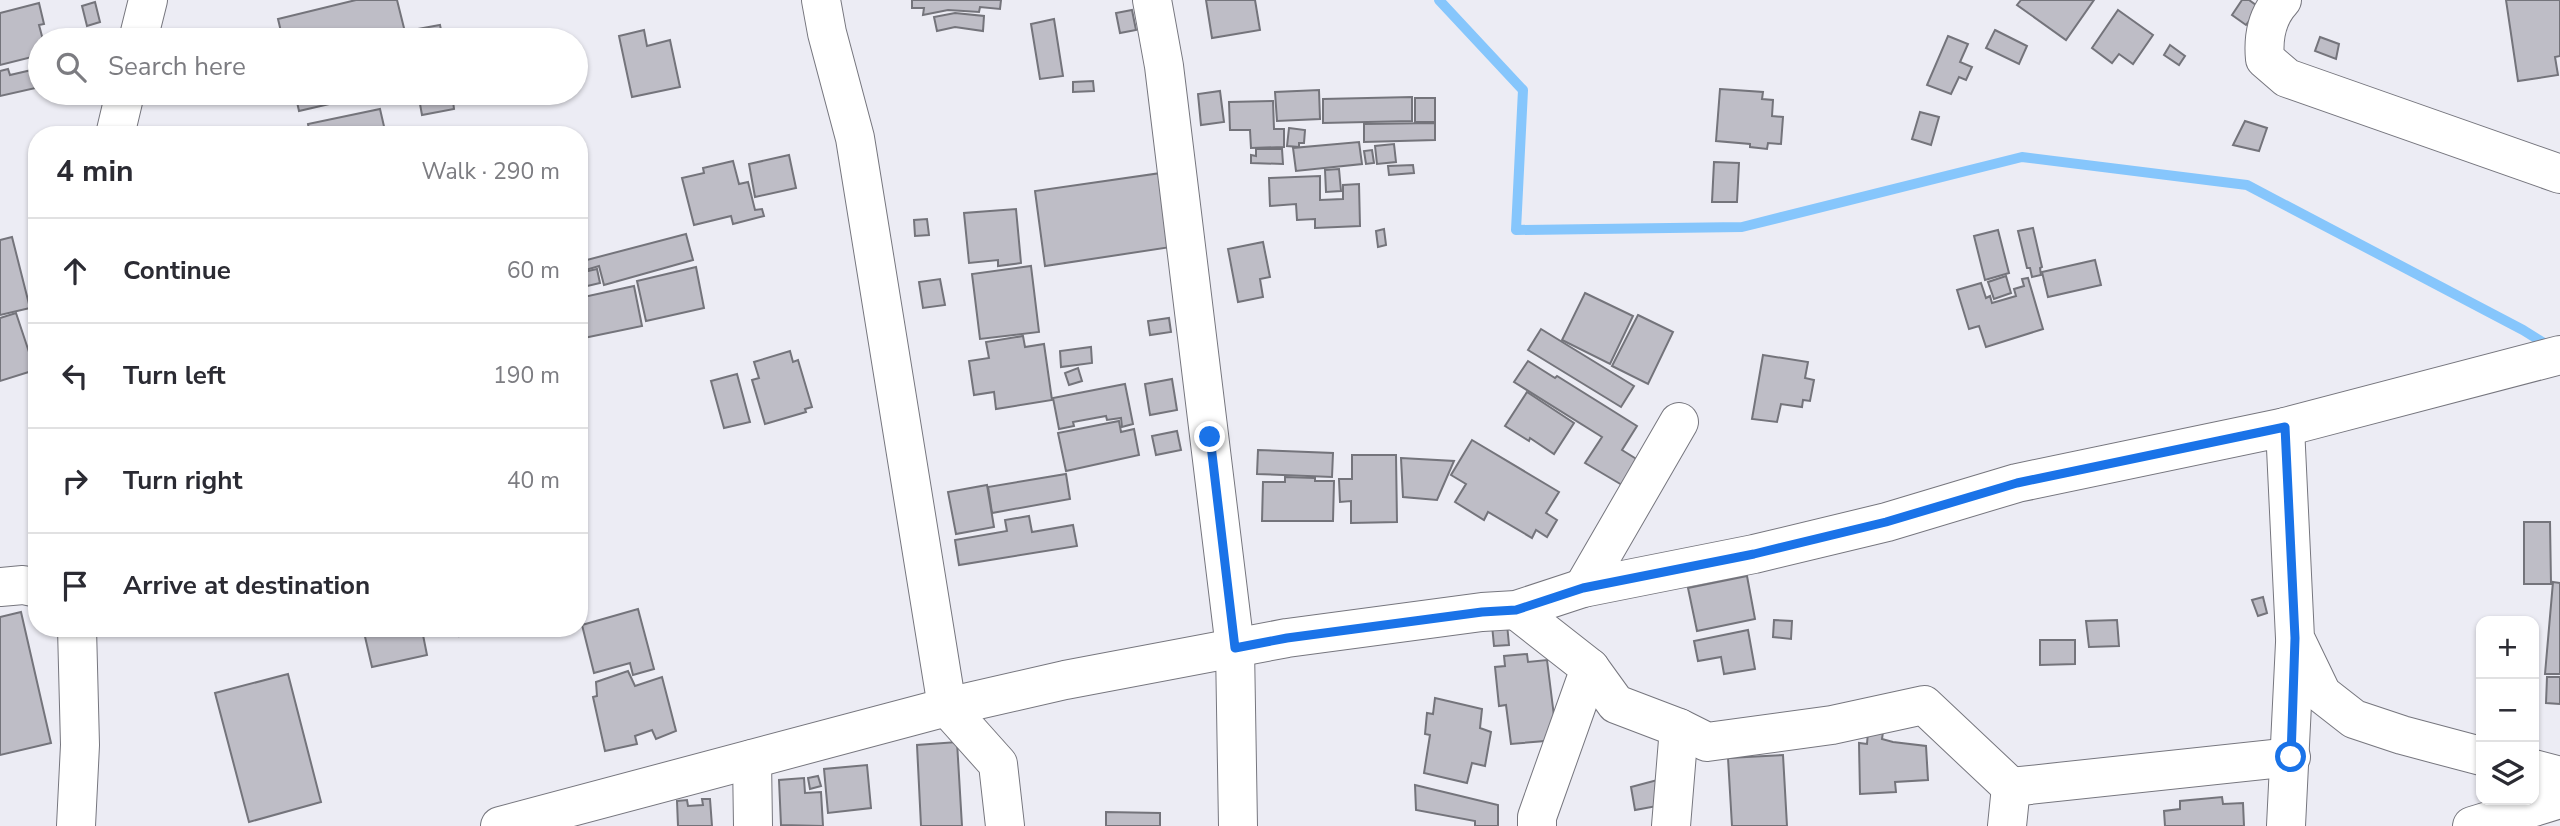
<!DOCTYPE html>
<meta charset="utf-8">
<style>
:root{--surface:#fff;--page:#f7f7f7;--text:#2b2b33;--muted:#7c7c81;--line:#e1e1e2}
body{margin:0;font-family:"Nunito Sans",sans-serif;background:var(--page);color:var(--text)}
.controls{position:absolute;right:21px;bottom:21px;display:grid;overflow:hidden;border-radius:14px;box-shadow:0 2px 5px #0004}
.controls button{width:63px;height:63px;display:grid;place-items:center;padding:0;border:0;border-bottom:2px solid var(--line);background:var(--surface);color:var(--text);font:35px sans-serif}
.stop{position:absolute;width:21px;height:21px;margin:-16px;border:5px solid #1a73e8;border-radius:50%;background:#fff}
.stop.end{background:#1a73e8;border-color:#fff;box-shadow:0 2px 7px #0008}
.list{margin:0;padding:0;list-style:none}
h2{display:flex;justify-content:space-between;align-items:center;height:91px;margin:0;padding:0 28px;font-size:30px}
h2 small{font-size:23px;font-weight:400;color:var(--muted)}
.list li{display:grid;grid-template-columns:46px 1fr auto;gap:21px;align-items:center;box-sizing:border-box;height:105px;padding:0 28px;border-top:2px solid var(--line)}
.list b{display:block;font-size:26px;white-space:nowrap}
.list em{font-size:23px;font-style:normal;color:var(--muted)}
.icon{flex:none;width:38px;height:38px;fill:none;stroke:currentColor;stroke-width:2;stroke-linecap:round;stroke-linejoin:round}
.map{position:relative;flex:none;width:2560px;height:826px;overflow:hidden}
.search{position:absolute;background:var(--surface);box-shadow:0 2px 5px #0004;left:28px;top:28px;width:560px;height:77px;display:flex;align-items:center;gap:18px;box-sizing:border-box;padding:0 24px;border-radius:38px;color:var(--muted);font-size:26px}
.panel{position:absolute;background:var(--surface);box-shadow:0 2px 5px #0004;left:28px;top:126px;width:560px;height:511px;border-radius:28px}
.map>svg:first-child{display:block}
</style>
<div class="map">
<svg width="2560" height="826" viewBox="0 0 2560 826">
<rect width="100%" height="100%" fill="#ececf4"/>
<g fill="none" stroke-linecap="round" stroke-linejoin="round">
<!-- stream -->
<path stroke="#86c6fc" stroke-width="10" d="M1439,0L1523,90L1516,230L1742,227L2022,157L2247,185L2523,330L2552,348"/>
</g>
<!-- building -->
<g fill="#bebdc6" stroke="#74747b" stroke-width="2">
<path d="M356,0H397L407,40H283L278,19Z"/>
<path d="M912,0H1001L1000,9L980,7L979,12L948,10L923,15L924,8H912Z"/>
<path d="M1206,0H1255L1260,30L1212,38Z"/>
<path d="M2021,0H2094L2066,40L2017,5Z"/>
<path d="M2242,0H2249L2260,8L2246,25L2232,15Z"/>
<path d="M2506,0H2560V56L2555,57L2558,75L2518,81Z"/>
<path d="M95,2L100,22L87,26L82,6Z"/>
<path d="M39,3L44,24L39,25L43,40H40V55L0,65V13Z"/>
<path d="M1132,10L1136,30L1120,33L1116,13Z"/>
<path d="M2118,10L2153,35L2133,64L2119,54L2112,63L2092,48Z"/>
<path d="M955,13L984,16L983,31L955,27L937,31L934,17Z"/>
<path d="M1054,19L1063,76L1040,79L1031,24Z"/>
<path d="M440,25L443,40H414L412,30Z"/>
<path d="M644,30L647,46L670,40L680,87L632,97L619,36Z"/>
<path d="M1995,30L2027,46L2019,64L1986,48Z"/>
<path d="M1948,36L1968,44L1960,62L1972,67L1966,80L1959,77L1951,94L1927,85Z"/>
<path d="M2320,37L2339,44L2336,59L2315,51Z"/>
<path d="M2170,45L2185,56L2179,65L2164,55Z"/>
<path d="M40,68V87L0,96V71L8,69L10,75Z"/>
<path d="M1093,81L1094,91L1073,92V82Z"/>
<path d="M1720,89L1763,92L1762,99L1773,100L1772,116L1783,117L1781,144L1768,143L1767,149L1750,147V144L1716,141Z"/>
<path d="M1319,90L1320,119L1277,121L1275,92Z"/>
<path d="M1220,91L1224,122L1201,125L1198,94Z"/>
<path d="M295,93H377L299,111Z"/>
<path d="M418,93H452L454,109L422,115Z"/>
<path d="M1412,97V121L1323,123V99Z"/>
<rect x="1415" y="98" width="20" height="24"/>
<path d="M1273,101L1274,129H1284V147L1251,148L1250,130H1230L1229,102Z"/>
<path d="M380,109L386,135H310L308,124Z"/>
<path d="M1920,112L1939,117L1931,145L1912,139Z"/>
<path d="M2245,121L2267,128L2259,151L2233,145Z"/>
<path d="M1435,123V140L1364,142V124Z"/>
<path d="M1289,128L1305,130L1304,143H1299V147L1287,146Z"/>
<path d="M1359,142L1362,164L1296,171L1293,148Z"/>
<path d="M1394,144L1396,162L1377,164L1375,146Z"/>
<path d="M1256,149H1282L1283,164L1251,163V155L1256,156Z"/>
<path d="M1372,150L1374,163L1366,164L1364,151Z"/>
<path d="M789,155L796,188L755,197L749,164Z"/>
<path d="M733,161L739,184L748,182L755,210L762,209L764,216L733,224L731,216L694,225L682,178L704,173L703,168Z"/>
<path d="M1714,162L1739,163L1737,202H1712Z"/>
<path d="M1413,165L1414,173L1389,175L1388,166Z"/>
<path d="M1339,169L1341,191L1326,192L1325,170Z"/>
<path d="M1161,173L1171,247L1045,266L1035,191Z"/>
<path d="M1320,176V200L1343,199V185L1359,184L1360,226L1315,228V219L1297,220L1296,204L1270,206L1269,178Z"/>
<path d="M1016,209L1021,263L998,266V260L969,263L964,213Z"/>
<path d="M927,219L929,235L915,236L914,220Z"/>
<path d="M2033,228L2042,267L2040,268L2041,275L2032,277L2030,268H2027L2018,231Z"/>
<path d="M1384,229L1386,245L1378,247L1376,231Z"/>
<path d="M1998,230L2009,273L1985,280L1974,236Z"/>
<path d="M686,234L693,260L604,285L599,266L579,272V262Z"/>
<path d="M12,237L30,308L0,315V240Z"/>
<path d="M1263,242L1270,277L1260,279L1263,297L1238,302L1228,249Z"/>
<path d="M2095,260L2101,285L2048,297L2042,272Z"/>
<path d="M1031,266L1039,332L980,339L972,274Z"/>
<path d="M696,267L704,308L646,321L637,281Z"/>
<path d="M597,269L600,283L579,288V273Z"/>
<path d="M2006,276L2011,293L1994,299L1988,282Z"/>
<path d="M2028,278L2043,329L1986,347L1979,326L1969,329L1957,290L1981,283L1986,298L1990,296L1992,303L2016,296L2014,289L2024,286L2022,279Z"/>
<path d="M940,279L945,305L923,308L919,282Z"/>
<path d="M634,286L642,326L579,339V298Z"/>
<path d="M1585,293L1633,316L1610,364L1562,340Z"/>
<path d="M16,313L35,370L0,381V318Z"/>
<path d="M1638,315L1673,332L1648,384L1612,366Z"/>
<path d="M1169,318L1171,332L1150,335L1148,321Z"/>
<path d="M1541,329L1634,386L1621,407L1528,350Z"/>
<path d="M1023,336L1025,347L1044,344L1052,400L996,409L994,392L974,395L969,361L989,358L986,342Z"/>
<path d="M1091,347L1092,363L1061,367L1060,351Z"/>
<path d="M790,351L793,362L798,360L812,407L805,409L806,412L765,424L752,380L759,378L754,362Z"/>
<path d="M1763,355L1808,362L1805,378L1814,380L1810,401L1803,400L1802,407L1781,404L1777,422L1752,419Z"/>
<path d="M1528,361L1555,378L1557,376L1637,426L1622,450L1638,460L1622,485L1585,463L1602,437L1514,382Z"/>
<path d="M1078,368L1082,381L1069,385L1065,373Z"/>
<path d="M737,374L750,422L724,428L711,381Z"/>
<path d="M1172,379L1177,410L1150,415L1145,384Z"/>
<path d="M1125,384L1133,424L1122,427L1121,418L1107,420L1106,416L1073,422L1074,426L1059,429L1053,398Z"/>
<path d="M1527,392L1574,423L1554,454L1530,438L1529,441L1505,426Z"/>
<path d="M1119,421L1121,432L1134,429L1139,455L1066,471L1058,433Z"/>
<path d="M1177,431L1181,450L1156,455L1152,436Z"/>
<path d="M1472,440L1559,492L1546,513L1557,520L1547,537L1536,530L1532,538L1488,512L1484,520L1455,502L1466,484L1451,475Z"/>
<path d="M1258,450L1333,453L1332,477L1257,474Z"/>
<path d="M1352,455H1396L1397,522L1351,523V501L1340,502L1339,479H1352Z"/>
<path d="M1401,458L1454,461L1437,500L1403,497Z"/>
<path d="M1066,474L1070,499L992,513L988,487Z"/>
<path d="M1285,477L1315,478V481H1334L1333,521H1262L1263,482H1285Z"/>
<path d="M987,485L994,527L956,534L948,492Z"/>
<path d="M1029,516L1032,532L1073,525L1077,546L959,565L955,540L1007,531L1005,520Z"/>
<path d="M2524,522H2550L2551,584H2524Z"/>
<path d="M1747,576L1755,619L1697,631L1688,588Z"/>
<path d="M2553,582L2560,583V674H2545Z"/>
<path d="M2263,597L2267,613L2258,616L2252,600Z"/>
<path d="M638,609L654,669L633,675L630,663L594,673L582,625Z"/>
<path d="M21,612L51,743L0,755V617Z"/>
<path d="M1774,620L1792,621L1791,639L1773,637Z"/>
<path d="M2117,620L2119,646L2089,647L2086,621Z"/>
<path d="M1507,624L1509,645L1494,646L1492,625Z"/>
<path d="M363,628H404L406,634L422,630L427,655L372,667Z"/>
<path d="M433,628H492V629L459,636L455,629L436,635Z"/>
<path d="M1748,630L1755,669L1724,674L1721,657L1698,661L1694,641Z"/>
<path d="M2040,640H2075V664L2040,665Z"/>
<path d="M1527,654L1528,662L1547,660L1557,740L1511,744L1506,705L1499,706L1495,667L1505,666L1504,656Z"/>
<path d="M628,671L635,686L662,677L676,731L656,739L652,730L635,736L637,744L605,751L593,697L597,696L596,682Z"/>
<path d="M288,674L321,802L249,822L215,693Z"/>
<path d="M2547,677H2560V704L2546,703Z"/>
<path d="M1435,698L1482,709L1480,728L1491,732L1485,766L1472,763L1467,783L1424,773L1430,735L1425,734L1427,713L1433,714Z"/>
<path d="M1868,732H1883L1882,739L1893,742L1926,746L1928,780L1895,782L1896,792L1860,794L1859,743L1867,744Z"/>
<path d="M957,742L962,826H921L917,745Z"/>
<path d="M1783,755L1787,826H1732L1728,758Z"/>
<path d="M867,765L871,808L828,813L824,769Z"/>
<path d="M818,776L821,786L810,789L808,778Z"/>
<path d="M804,778L805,793L821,792L823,826L781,825L779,780Z"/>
<path d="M1665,778L1668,804L1635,810L1631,787Z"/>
<path d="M1415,785L1498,805V826H1475V821L1416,810Z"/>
<path d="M2222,797L2223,804L2243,803L2244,826H2165L2164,811L2180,809V801Z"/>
<path d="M702,799H710L712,826H678L677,801L687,800L688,806L703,805Z"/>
<path d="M1106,812L1160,813V826H1106Z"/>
</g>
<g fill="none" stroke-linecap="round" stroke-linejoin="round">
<!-- minor casing -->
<g stroke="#76767e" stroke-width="40">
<g id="minor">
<path d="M1152,0L1164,66L1235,648L1238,826"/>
<path d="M2282,0C2267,16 2263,38 2265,59L2287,78L2560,174"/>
<path d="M138,40L148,0"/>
<path d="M115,135L125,93"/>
<path d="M2285,427L2560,355"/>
<path d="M0,587L23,585L37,588"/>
<path d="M1583,588L1679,422"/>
<path d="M1516,610L1590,668L1537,817V826"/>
<path d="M1590,668L1616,704L1679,728L1707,742L1832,725L1924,705L2011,787L2291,757"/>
<path d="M752,759L753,826"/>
<path d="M2534,769L2560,776"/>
<path d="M76,826L80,745L77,628"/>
<path d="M500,826L947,707L855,138L827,33L821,0"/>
<path d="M1005,826L998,764L947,707L1065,680L1287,638L1482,612L1516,610L1583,588L1754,554L1887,522L2017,483L2285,427L2295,638L2322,694L2354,719L2402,735L2481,756"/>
<path d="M1671,826L1679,728"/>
<path d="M2007,826L2011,787"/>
<path d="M2286,826L2295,643"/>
<path d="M2472,826L2560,799"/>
</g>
</g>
<!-- minor -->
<use href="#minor" stroke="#fff" stroke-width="38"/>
</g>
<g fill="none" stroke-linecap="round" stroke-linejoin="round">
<!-- route -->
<path stroke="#1a73e8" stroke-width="9" d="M1210,437L1235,648L1287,638L1482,612L1516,610L1583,588L1754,554L1886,522L2017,483L2285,427L2295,638L2291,757"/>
</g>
</svg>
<div class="controls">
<button>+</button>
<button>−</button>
<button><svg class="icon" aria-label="layers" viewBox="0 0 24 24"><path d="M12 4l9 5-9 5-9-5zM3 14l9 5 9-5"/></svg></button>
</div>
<div class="stop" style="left:2291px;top:757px"></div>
<div class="stop end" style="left:1210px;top:437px"></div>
<div class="search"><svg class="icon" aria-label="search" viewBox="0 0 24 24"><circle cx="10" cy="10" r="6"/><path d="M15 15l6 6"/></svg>Search here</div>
<section class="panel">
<h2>4 min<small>Walk · 290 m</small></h2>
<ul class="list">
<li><svg class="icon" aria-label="ahead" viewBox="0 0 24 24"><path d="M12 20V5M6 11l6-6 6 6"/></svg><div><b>Continue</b></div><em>60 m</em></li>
<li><svg class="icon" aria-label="left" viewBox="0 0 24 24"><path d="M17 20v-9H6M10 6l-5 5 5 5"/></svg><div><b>Turn left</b></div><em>190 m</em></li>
<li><svg class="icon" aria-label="right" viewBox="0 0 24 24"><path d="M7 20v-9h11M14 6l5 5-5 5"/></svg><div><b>Turn right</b></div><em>40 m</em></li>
<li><svg class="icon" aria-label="arrive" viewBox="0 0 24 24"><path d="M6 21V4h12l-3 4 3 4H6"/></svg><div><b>Arrive at destination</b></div></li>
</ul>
</section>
</div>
